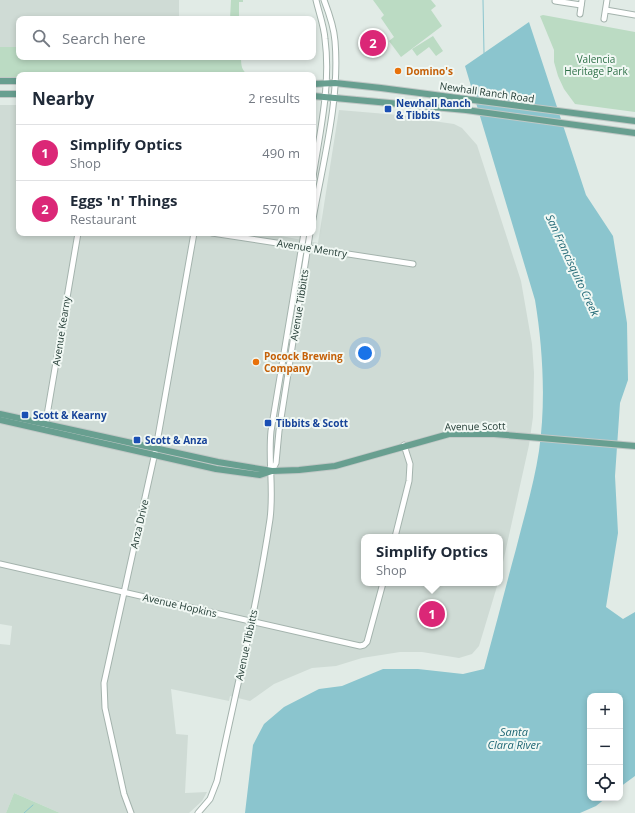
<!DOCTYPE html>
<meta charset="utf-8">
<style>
:root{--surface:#fff;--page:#f2f2f3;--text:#1f2937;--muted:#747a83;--line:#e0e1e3;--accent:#db2777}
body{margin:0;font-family:"Open Sans",sans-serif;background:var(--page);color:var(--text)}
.controls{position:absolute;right:12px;bottom:12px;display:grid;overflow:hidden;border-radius:8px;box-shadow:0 2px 6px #0003}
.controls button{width:36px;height:36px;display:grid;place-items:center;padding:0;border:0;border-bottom:1px solid var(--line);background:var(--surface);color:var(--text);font:20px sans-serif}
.you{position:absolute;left:365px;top:353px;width:14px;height:14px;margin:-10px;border:3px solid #fff;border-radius:50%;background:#1a73e8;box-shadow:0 0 0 6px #1a73e833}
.badge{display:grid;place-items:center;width:26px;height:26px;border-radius:50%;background:var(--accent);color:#fff;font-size:13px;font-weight:700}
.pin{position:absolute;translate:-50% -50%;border:2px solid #fff;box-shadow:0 1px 4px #0006}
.popup{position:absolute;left:361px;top:534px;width:142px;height:52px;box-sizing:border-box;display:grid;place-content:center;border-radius:8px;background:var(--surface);filter:drop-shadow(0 1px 3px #0005);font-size:13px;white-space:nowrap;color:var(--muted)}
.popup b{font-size:15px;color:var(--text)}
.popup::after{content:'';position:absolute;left:50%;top:100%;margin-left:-8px;border:8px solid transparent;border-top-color:var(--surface)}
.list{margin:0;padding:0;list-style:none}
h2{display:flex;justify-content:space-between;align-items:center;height:52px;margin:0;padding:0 16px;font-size:17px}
h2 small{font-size:13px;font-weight:400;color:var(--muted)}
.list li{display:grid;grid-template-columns:26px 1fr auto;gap:12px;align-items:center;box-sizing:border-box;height:56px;padding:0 16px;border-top:1px solid var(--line)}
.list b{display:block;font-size:15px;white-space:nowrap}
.list p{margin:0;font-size:13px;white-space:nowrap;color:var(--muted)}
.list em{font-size:13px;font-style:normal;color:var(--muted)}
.icon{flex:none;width:22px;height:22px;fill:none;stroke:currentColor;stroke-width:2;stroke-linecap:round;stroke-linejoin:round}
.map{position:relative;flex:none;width:635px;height:813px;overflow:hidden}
.search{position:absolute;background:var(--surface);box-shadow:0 2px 6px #0003;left:16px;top:16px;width:300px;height:44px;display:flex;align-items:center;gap:10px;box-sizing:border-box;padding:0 14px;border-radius:8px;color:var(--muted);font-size:15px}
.panel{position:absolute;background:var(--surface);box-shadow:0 2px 6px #0003;left:16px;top:72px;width:300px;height:164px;border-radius:8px}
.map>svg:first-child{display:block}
</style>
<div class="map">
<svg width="635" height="813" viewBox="0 0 635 813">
<rect width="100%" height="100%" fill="#e1ebe6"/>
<!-- built -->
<g fill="#cfdbd5">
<path d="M0,0H179V19H19V47H0Z"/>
<path d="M0,105H19V233H265L318,243L339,110L434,118L433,121L454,124L462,128L477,145L521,281L532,344L534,373L533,417L529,445L500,576V537H364V583H498L479,646L472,654L459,658L422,652H400L362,658L336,666L312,668L274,684L250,701L230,696L229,701L171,689L176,734L188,735L185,793L207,792L202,801L189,813H60L14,793L6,813H0V644L10,645L12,626L0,624Z"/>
</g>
<!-- green -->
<g fill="#bbdbc3">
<path d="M231,0H243V2H239V19H230Z"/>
<path d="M373,0H431L436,6L431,10L442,26L401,57L389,41L394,37L381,18L384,15Z"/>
<path d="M543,15L635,32V112L575,104L564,89L558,76L554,62V50L540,16Z"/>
<path d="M433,36L443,51L436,56L429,47L417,56L412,49Z"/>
<path d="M0,47H19V57H241C241,67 242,70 248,75H19V78H0Z"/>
<path d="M14,793L60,813H6Z"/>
</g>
<!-- water -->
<path fill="#8bc5ce" d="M529,22L586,195L613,236L627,323L628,380L620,403L615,476L618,533L606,607L623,619L635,612V776L620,787V696H590V798H606L596,806L580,813H245L253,745L264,724L284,707L319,689L342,686L383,669H418L463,674L484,669C495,629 505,589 516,549C524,517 534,484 539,451C546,403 543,348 535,300L465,66Z"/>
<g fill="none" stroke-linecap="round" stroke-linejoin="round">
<!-- stream -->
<g stroke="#8bc5ce" stroke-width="1">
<path d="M483,0L484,53"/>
<path d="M24,813L33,805"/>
</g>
<!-- minor casing -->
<g stroke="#a4b3ad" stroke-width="7">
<g id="minor">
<path d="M555,1L581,5"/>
<path d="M606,10L635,15"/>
<path d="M580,14L582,0"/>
<path d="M604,19L607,0"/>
<path d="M313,177C320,131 331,85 325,39C324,26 319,13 316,0"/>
<path d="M313,219C323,161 340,100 335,41C334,27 329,13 324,0"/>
<path d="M212,233L413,264"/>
<path d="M45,427L78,233"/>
<path d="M272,471L276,463L279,431L310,233"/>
<path d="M395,537L409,481L410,464L404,445"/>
<path d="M0,564L360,646L364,645L367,642L383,583"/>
<path d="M131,813L124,794L105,708L104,683L156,448L194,233"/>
<path d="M198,813L210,799L217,781C235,694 257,607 270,519C274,489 268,461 271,431L304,233"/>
</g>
</g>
<!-- major casing -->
<g stroke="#c1c8c6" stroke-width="8">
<g id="major">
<path d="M0,81H19"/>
<path d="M313,84L335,83L381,88L635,121"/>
<path d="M0,94H19"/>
<path d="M313,96L466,110L635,133"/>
<path d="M0,414L218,462L272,471L299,470L335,466L449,434H494L635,446"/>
<path d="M0,420L216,469L260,475L272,471"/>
</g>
</g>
<!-- minor -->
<use href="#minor" stroke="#fff" stroke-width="5"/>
<!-- major -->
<use href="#major" stroke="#689f90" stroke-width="6"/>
</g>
<!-- markers -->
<g fill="#e8710a" stroke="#f1f8f4" stroke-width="1.5">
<circle cx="398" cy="71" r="4"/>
<circle cx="256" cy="362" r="4"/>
</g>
<g fill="#1a4fb4" stroke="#f1f8f4" stroke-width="1.5">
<rect x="384" y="105" width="8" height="8" rx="2"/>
<rect x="21" y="411" width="8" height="8" rx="2"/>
<rect x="264" y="419" width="8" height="8" rx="2"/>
<rect x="133" y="436" width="8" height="8" rx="2"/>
</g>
<g text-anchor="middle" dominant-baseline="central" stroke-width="4" stroke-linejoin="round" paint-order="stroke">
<!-- park labels -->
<g font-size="10" fill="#2e7047" stroke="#f1f8f4">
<text x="596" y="59">Valencia<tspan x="596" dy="12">Heritage Park</tspan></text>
</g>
<!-- food labels -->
<g font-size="10" font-weight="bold" fill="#c56008" stroke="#f1f8f4" text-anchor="start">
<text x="406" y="71">Domino's</text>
<text x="264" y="356">Pocock Brewing<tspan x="264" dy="12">Company</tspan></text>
</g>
<!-- street labels -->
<g font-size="10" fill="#223b34" stroke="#f1f8f4">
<text transform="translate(487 92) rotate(8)">Newhall Ranch Road</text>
<text transform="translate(312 248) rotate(9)">Avenue Mentry</text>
<text transform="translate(299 305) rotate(-81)">Avenue Tibbitts</text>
<text transform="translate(61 331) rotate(-81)">Avenue Kearny</text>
<text transform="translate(475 426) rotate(-1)">Avenue Scott</text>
<text transform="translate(139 524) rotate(-77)">Anza Drive</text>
<text transform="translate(180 605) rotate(13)">Avenue Hopkins</text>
<text transform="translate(246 645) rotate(-78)">Avenue Tibbitts</text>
</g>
<!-- transit labels -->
<g font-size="10" font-weight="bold" fill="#164399" stroke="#f1f8f4" text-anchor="start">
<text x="396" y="103">Newhall Ranch<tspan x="396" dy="12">&amp; Tibbits</tspan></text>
<text x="33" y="415">Scott &amp; Kearny</text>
<text x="276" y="423">Tibbits &amp; Scott</text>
<text x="145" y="440">Scott &amp; Anza</text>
</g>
<!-- water labels -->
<g font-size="11" font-style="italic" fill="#1f6774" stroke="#f1f8f4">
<text transform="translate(573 265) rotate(65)">San Francisquito Creek</text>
<text x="514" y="731">Santa<tspan x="514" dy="13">Clara River</tspan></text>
</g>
</g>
</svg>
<div class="controls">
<button>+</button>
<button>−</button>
<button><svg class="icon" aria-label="locate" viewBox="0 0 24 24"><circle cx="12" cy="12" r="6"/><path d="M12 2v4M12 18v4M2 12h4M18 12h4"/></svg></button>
</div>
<div class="you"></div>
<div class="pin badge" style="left:432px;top:614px">1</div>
<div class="popup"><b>Simplify Optics</b>Shop</div>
<div class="pin badge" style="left:373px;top:43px">2</div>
<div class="search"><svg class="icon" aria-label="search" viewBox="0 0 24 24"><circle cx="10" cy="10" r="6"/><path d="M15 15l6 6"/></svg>Search here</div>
<section class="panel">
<h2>Nearby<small>2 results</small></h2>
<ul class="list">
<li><span class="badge">1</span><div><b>Simplify Optics</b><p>Shop</p></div><em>490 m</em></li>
<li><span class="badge">2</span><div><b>Eggs 'n' Things</b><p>Restaurant</p></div><em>570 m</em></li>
</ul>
</section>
</div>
